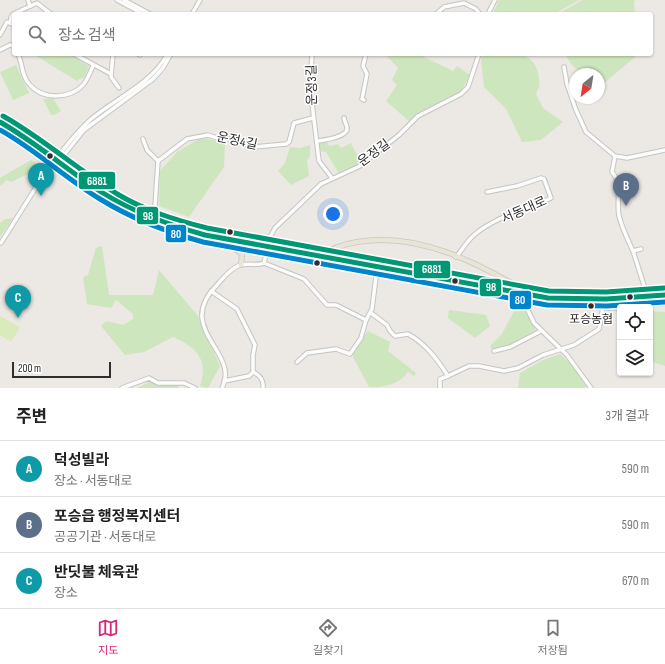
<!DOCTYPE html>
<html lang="ko">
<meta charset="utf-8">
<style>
:root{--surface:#fff;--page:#f2f2f2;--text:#222;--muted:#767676;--line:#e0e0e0;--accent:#db2777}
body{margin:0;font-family:"Sofia Sans Condensed","Noto Sans KR",sans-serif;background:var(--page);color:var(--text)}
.controls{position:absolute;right:12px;bottom:12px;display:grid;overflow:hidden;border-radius:4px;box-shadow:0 1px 3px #0004}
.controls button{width:36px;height:36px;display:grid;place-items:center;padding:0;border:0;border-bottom:1px solid var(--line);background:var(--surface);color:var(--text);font:20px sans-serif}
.compass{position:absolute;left:569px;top:68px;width:36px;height:36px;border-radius:50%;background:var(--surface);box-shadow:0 1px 3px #0004;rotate:210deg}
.scale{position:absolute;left:12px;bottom:10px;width:99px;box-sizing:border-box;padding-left:4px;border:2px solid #2e2e2e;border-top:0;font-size:11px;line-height:14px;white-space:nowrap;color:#2e2e2e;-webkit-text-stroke:3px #fff;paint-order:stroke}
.you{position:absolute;left:333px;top:214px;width:14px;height:14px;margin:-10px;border:3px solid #fff;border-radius:50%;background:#1a73e8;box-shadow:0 0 0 6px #1a73e833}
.badge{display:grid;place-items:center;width:26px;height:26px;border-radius:50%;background:var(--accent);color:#fff;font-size:13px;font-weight:700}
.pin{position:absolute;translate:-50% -33px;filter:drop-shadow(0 1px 2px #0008)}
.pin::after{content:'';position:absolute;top:21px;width:14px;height:12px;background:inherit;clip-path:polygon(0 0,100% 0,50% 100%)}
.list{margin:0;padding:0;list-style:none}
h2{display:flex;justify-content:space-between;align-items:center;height:52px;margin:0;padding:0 16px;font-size:17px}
h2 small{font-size:13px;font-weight:400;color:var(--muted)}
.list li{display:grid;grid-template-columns:26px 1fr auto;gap:12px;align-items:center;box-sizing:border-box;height:56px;padding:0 16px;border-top:1px solid var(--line)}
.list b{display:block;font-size:15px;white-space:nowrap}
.list p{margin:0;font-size:13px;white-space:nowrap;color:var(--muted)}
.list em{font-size:13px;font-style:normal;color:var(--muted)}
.icon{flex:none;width:22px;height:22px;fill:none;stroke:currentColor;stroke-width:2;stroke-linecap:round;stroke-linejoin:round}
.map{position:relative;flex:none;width:665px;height:388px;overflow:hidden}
.search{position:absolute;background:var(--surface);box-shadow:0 1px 3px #0004;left:12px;right:12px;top:12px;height:44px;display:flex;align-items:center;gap:10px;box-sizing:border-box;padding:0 14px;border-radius:4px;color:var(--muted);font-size:15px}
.sheet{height:220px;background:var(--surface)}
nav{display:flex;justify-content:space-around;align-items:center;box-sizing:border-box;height:56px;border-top:1px solid var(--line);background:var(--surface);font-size:11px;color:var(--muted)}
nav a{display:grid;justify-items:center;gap:2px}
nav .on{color:var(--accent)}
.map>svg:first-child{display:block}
</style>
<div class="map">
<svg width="665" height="388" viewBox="0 0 665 388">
<rect width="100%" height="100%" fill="#ece8e4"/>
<!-- green -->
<g fill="#cee6be">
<path d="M499,0H579L554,14H493Z"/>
<path d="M582,0H636L634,2L635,14H558Z"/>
<path d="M33,54H69L89,66L84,78H81L77,81Z"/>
<path d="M385,54H418L453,71L457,66L470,75L460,93L421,111L409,121L386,101L397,85L392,80L398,68Z"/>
<path d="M482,54C504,54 532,46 538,73C540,83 540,86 536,94L543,108L563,122L541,140L522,142L506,109L484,87L481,60Z"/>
<path d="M565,54H637L634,58L604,83L599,81V74C579,74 575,71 565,54Z"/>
<path d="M16,65L29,93L13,100L0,72Z"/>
<path d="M53,98L61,111L54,115H51L43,99Z"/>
<path d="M199,139H209L225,144L224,167L189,217L159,206L160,171L178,151Z"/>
<path d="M327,141L329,146L338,144L341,148L351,143L361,163L341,177L326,152L319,151L318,142Z"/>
<path d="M310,145V156L307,161L309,176L291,185L278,171L285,163L290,147L300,148Z"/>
<path d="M31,160L45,168L40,176L30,173L11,182L7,180L0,186V178Z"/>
<path d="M13,218L0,237V223L5,219Z"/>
<path d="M102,246L109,295H153L159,270L198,316L220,366L208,388L200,386C209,359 196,347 173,337L144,352L125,355L101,326L106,321L123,325L133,319V314L116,300L111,308L87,304L83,277L88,275L96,248Z"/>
<path d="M516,307L523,308L536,330L509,345L491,349L490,346L502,334Z"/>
<path d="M449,310L486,315L490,326L475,338L448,318Z"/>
<path d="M650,311L665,312V366L650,361Z"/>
<path d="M368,331L390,342L388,351L416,373L414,376L408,372C400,384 383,388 369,387L353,357V352Z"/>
<path d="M560,354L573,366L586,387L583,388H518L520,373L543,360Z"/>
<path d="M152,381L178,385L179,388H137Z"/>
</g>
<!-- pitch -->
<path fill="#d9eabb" d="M0,316L20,327L11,342L0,335Z"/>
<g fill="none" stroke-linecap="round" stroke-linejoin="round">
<!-- minor casing -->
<g stroke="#c5c4c5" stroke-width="5.5">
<g id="minor">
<path d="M28,0L30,6"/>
<path d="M117,0L143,14"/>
<path d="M124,0L150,14"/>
<path d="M192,14L200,0"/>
<path d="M436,14L444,7L464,3L476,9L480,14"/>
<path d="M488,14L495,0"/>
<path d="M10,23L11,17L13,14L37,3L51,14"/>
<path d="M0,35L7,22L14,25"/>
<path d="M0,50L10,45L14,46"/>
<path d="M18,54C23,64 21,76 30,85C43,100 70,99 83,85C88,79 90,72 93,66"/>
<path d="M74,54L111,74"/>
<path d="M113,54L111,77L119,88"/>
<path d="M138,54L140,55"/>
<path d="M313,54L312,55L310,87L319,161L332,178"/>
<path d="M564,67L567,84L576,110L586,132L615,156L627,158L665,150"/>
<path d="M364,100L362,99L367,74L363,66L366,54"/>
<path d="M143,139L147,150L158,161"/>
<path d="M317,141C325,140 343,138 347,130C348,125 344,122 344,118"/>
<path d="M615,156L612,172C623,184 616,201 619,216C622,228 628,240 633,251"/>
<path d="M52,165C63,149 76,133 90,120C116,98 150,85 167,55"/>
<path d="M154,221L158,161L187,139L208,135L220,139H233L253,147L286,144L289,142L294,123L313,118"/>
<path d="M1,243L38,184L52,170L84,130L153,79L163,68L171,54"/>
<path d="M641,249L633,251L650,304"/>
<path d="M456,257C462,250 467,241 474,235C495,217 526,209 551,198L544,179L541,178L517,186L487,192"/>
<path d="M264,263L304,279L327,305H336L366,320L372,309L377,269"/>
<path d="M211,291L237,309L255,345L253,355V372C260,375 264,381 263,388"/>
<path d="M523,300L534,323L567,355L591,388"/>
<path d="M371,313L387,325L390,331L395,336L408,334C425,343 437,359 448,376L440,379V388"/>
<path d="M494,351L510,347L541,331"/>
<path d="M297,362L307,353L336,349L350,354L361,338L366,320"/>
<path d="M448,376L469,366H479L504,371L518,368L543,355L574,345L599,329L603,307"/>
<path d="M224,381L249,376L253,372"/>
<path d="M122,388L149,378L158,383H184L195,388"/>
<path d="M222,388C241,352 173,329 217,285C223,278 231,268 240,265C248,263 257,266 264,263L270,237L275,228L321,184L360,166L399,135L418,116L461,94L468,87L479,54"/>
</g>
</g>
<!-- major casing -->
<g stroke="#c6c5c4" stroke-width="6">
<g id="major">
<path d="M0,122C37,141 68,171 103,193C140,217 178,229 221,239L548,298C588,301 625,299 665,295"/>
<path d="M0,128L68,176L115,206L144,221L176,232L310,262L375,271L476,292L546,304L614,308L665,303"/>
<path d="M233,248L242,254L241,265"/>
<path d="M321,257C331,248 344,244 357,242C420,231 478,264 531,294"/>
</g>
</g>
<!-- minor -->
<use href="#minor" stroke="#fcfcfb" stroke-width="3.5"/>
<!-- major -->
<use href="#major" stroke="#e8e4d6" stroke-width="4.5"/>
<!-- bus-1 casing -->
<g stroke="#fff" stroke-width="8">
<path id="bus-1" d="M0,122C37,143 68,171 103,193C135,213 169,225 205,235L548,298L606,299L665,295"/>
</g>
<!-- bus-2 casing -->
<g stroke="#fff" stroke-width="8">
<path id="bus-2" d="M0,130C36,150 65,178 100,199C132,219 167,232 203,242L547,305L607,306L665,302"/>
</g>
<!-- bus-3 casing -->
<g stroke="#fff" stroke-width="8">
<path id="bus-3" d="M3,116C44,139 79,171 119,195C146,211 176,220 207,228L549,291L606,292L664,288"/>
</g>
<!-- bus-1 -->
<use href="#bus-1" stroke="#009775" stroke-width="5"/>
<!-- bus-2 -->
<use href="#bus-2" stroke="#0085ca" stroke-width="5"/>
<!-- bus-3 -->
<use href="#bus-3" stroke="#009775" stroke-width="5"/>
</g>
<!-- markers -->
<g fill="#2e2e2e" stroke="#fff" stroke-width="1.5">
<circle cx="50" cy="156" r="3.5"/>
<circle cx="230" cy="232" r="3.5"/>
<circle cx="317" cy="263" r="3.5"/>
<circle cx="455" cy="281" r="3.5"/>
<circle cx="630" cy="297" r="3.5"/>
<circle cx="591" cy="306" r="3.5"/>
</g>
<g text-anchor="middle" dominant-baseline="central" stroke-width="3" stroke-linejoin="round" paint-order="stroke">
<!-- bus labels -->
<g font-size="12" fill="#2e2e2e" stroke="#fff">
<text x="591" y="319">포승농협</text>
</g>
<!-- street labels -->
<g font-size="13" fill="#2e2e2e" stroke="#fff">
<text transform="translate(312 85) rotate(-91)">운정3길</text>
<text transform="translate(237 141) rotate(12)">운정4길</text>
<text transform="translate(374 153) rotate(-36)">운정길</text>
<text transform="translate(524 210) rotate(-24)">서동대로</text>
</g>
</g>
<g stroke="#fff" stroke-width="1.5">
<rect x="78" y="171" width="38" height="19" rx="4" fill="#009775"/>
<rect x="136" y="206" width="23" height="19" rx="4" fill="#009775"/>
<rect x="165" y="224" width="22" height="19" rx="4" fill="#0085ca"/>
<rect x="413" y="260" width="38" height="19" rx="4" fill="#009775"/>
<rect x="479" y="278" width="23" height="19" rx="4" fill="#009775"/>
<rect x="509" y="290" width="23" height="20" rx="4" fill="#0085ca"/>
</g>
<g font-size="11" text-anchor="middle" font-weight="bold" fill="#fff">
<text x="97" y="185">6881</text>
<text x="148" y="220">98</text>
<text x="176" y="238">80</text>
<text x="432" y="273">6881</text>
<text x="491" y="291">98</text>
<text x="520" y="304">80</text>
</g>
</svg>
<div class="controls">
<button><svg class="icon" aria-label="locate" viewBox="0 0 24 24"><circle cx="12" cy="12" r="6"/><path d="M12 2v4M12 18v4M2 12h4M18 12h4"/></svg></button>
<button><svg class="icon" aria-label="layers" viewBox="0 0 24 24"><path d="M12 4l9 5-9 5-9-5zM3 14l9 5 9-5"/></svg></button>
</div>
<svg class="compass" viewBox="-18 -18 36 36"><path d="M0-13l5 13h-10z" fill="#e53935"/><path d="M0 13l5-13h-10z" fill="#767676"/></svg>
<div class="scale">200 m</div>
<div class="you"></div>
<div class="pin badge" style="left:41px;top:196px;background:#0f9aa8">A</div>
<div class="pin badge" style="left:626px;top:206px;background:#5c6f8a">B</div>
<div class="pin badge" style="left:18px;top:318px;background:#0f9aa8">C</div>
<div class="search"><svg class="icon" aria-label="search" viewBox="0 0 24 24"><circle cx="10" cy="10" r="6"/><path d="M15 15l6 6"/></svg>장소 검색</div>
</div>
<section class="sheet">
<h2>주변<small>3개 결과</small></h2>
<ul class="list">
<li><span class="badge" style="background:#0f9aa8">A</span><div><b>덕성빌라</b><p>장소 · 서동대로</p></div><em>590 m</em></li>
<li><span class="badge" style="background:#5c6f8a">B</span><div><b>포승읍 행정복지센터</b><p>공공기관 · 서동대로</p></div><em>590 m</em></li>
<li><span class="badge" style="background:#0f9aa8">C</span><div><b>반딧불 체육관</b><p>장소</p></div><em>670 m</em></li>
</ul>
</section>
<nav>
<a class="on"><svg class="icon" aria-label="map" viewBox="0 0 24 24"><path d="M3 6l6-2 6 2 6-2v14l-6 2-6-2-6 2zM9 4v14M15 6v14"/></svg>지도</a>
<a><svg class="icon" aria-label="directions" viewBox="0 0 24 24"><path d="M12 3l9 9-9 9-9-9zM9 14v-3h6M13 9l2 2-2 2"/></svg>길찾기</a>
<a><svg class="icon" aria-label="saved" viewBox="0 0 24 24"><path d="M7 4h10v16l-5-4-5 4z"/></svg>저장됨</a>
</nav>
